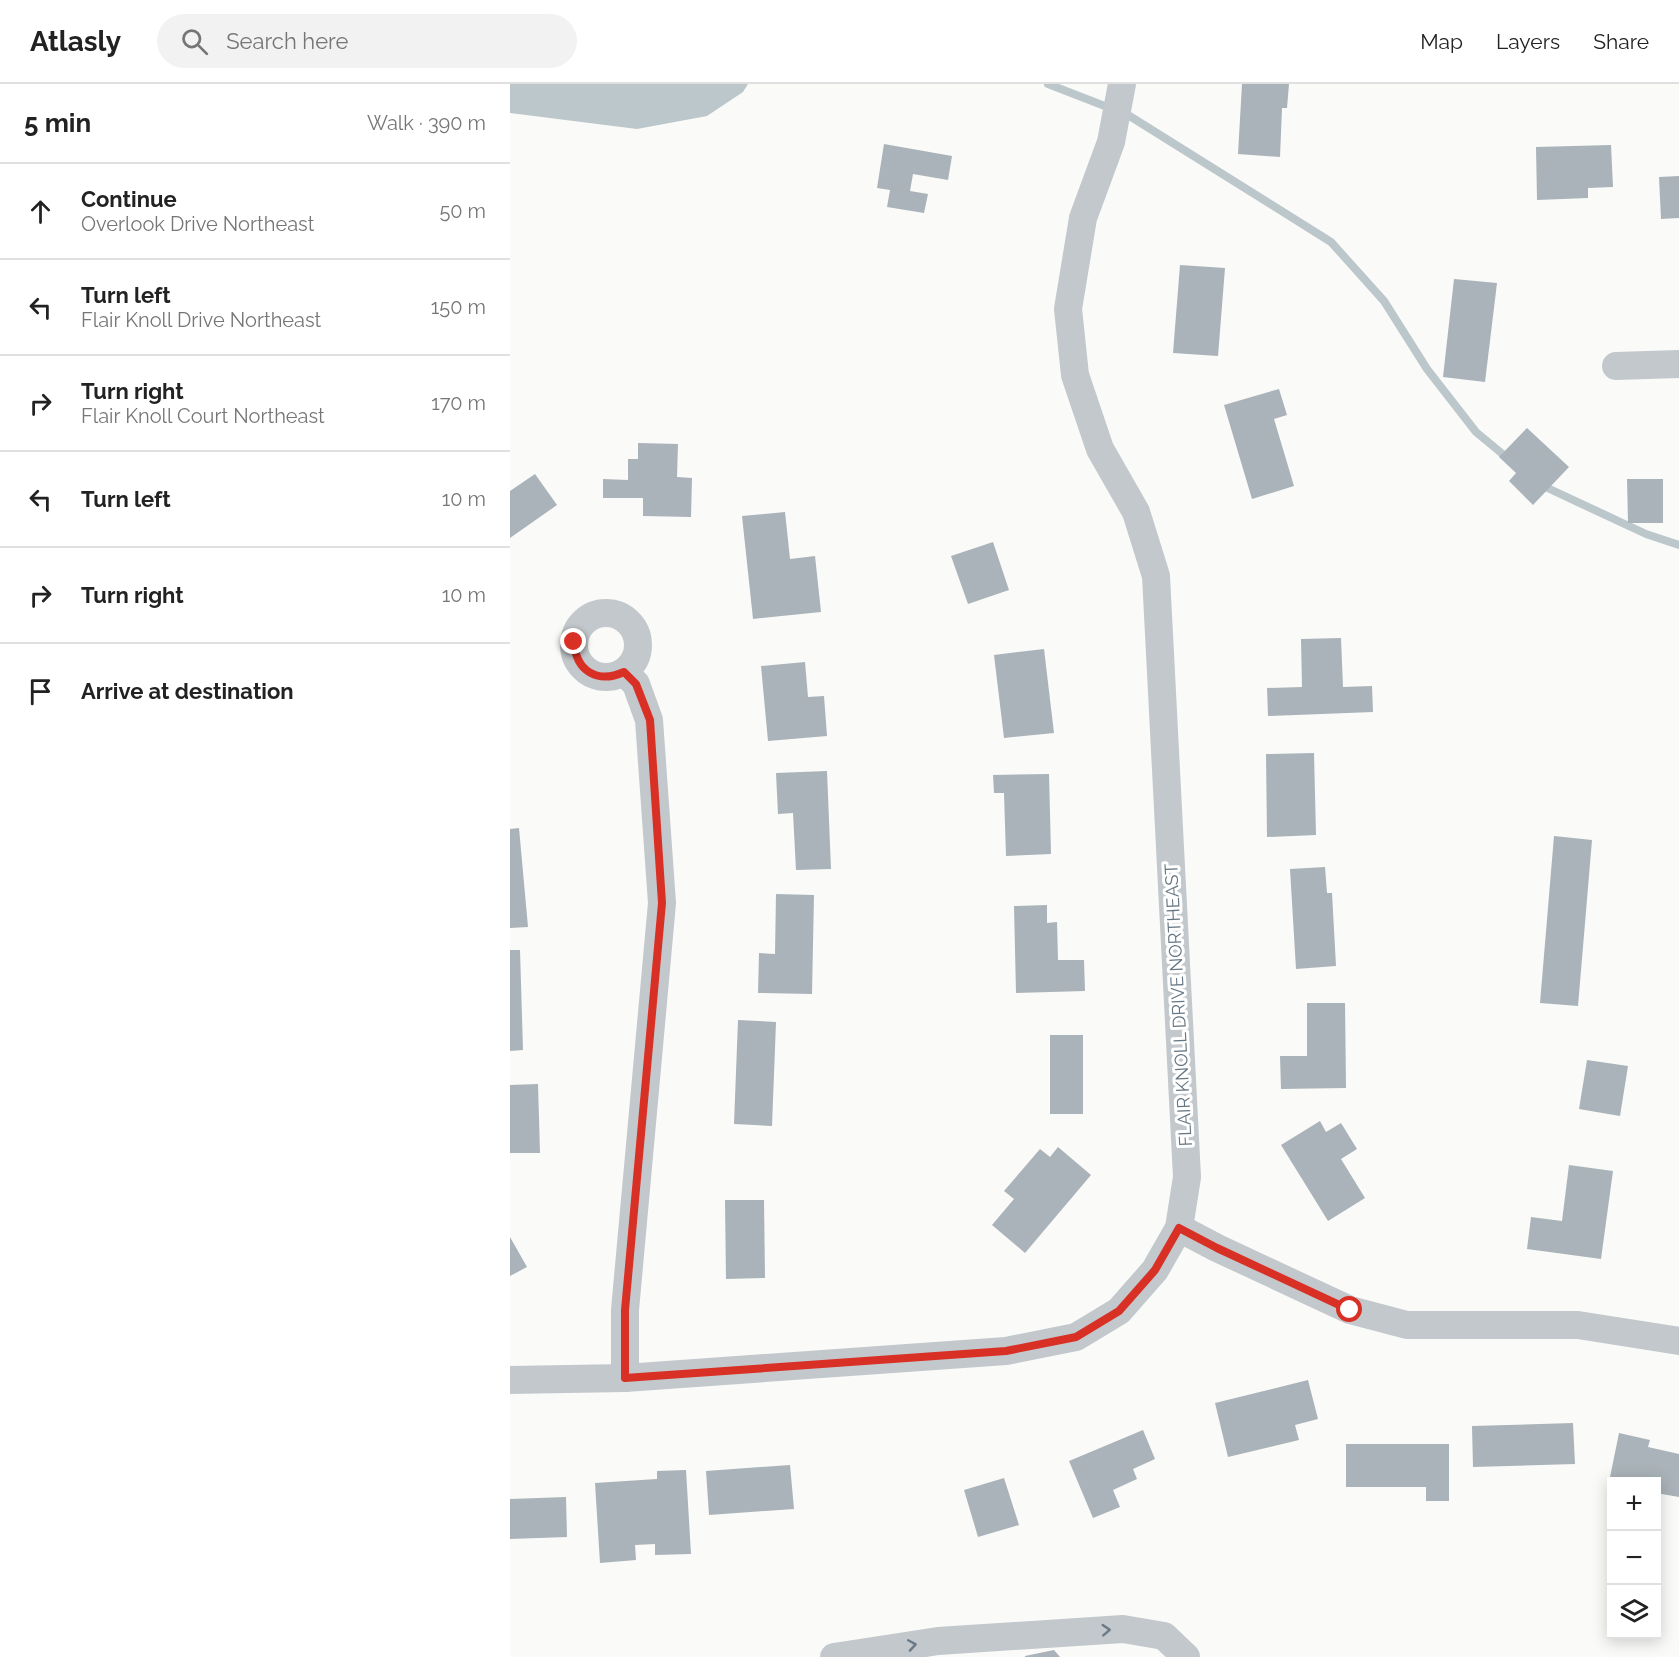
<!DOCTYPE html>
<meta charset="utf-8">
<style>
:root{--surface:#fff;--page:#f2f2f2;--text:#222;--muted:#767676;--line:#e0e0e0}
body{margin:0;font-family:Raleway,sans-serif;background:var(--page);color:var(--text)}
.controls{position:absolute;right:18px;bottom:18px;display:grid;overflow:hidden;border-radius:0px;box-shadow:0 3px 15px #0003}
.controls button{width:54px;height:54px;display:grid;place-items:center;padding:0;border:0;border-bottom:2px solid var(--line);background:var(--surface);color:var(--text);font:30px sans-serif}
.stop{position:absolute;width:18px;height:18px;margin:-14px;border:4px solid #d93025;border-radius:50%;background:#fff}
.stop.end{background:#d93025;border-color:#fff;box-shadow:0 2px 6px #0008}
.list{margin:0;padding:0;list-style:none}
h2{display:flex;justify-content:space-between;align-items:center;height:78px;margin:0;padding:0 24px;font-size:26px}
h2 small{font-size:20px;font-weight:400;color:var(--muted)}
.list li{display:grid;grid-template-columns:39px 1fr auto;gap:18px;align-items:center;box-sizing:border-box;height:96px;padding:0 24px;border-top:2px solid var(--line)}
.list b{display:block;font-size:22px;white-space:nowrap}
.list p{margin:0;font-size:20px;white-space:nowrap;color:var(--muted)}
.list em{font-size:20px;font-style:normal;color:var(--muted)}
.icon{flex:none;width:33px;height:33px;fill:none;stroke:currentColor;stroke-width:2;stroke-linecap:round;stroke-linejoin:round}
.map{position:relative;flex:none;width:1169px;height:1573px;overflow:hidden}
header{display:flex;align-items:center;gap:36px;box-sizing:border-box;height:84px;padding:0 30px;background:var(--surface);border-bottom:2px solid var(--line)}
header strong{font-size:28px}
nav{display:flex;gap:33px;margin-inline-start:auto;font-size:21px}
.search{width:420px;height:54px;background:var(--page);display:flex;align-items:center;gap:15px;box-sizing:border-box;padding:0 21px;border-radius:33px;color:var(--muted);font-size:22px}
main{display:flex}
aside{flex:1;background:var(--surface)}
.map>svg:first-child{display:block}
</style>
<header>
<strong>Atlasly</strong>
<div class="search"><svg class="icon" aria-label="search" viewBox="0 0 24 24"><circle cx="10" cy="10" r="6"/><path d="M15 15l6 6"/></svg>Search here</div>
<nav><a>Map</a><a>Layers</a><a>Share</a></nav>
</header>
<main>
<aside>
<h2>5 min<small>Walk · 390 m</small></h2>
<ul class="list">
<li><svg class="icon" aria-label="ahead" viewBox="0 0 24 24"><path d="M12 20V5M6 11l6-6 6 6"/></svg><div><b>Continue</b><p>Overlook Drive Northeast</p></div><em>50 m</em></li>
<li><svg class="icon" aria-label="left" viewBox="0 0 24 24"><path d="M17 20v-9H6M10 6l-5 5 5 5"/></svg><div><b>Turn left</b><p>Flair Knoll Drive Northeast</p></div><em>150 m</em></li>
<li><svg class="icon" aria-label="right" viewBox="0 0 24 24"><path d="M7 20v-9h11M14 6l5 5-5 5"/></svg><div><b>Turn right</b><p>Flair Knoll Court Northeast</p></div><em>170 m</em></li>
<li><svg class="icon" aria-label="left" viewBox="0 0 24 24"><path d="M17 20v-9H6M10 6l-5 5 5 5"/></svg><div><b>Turn left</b></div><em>10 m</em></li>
<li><svg class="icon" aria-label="right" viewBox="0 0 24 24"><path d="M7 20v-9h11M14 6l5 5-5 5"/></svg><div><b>Turn right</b></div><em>10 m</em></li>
<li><svg class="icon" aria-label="arrive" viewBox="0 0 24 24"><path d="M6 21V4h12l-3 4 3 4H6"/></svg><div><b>Arrive at destination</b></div></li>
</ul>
</aside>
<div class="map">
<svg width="1169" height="1573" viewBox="0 0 1169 1573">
<rect width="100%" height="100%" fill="#fafaf8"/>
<!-- water -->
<path fill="#bbc7cb" d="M0,0H238L233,8L197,32L127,45L0,29Z"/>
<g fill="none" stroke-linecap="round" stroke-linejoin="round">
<!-- stream -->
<g stroke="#bbc7cb" stroke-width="8">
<path d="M538,0L618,31L821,158L874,217L917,285L966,348L1001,377"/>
<path d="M1029,400L1136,450L1169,461"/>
</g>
</g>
<!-- building -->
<g fill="#aab3b9">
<path d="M732,0H779L777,24H772L770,73L728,70Z"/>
<path d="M374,60L442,72L438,96L403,90L400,107L418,110L414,129L377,123L380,106L367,104Z"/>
<path d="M1101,61L1103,103L1078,104V114L1027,116L1026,63Z"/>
<path d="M1169,92V134L1151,135L1149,93Z"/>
<path d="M670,181L715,184L708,272L663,269Z"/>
<path d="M944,195L987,199L975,298L933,293Z"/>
<path d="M769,305L777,331L764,335L784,402L742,415L714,321Z"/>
<path d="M1017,344L1059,383L1023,421L999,397L1006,389L989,373Z"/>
<path d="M128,359L168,360L167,393L182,394L181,433L133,432V414H93V395L118,396V375H128Z"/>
<path d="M25,390L47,421L0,454V407Z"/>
<path d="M1117,395H1153V439H1118Z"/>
<path d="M275,428L280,475L305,472L311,528L243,535L232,432Z"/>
<path d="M483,458L499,506L458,520L441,472Z"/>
<path d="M831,554L833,603L862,602L863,628L758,632L757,604L792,603L791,555Z"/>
<path d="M534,565L544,649L494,654L484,571Z"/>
<path d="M295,578L298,613L314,612L317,652L258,657L251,582Z"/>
<path d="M804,669L806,751L757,753L756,670Z"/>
<path d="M317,687L321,785L286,786L283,729L268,730L266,689Z"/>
<path d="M539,690L541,770L496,772L494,709H484L483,691Z"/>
<path d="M9,744L18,843L0,844V745Z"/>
<path d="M1044,752L1082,756L1068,922L1030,919Z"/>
<path d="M815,783L817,809H822L826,882L786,885L780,785Z"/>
<path d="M266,810L304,811L302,910L248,909L249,869L265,870Z"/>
<path d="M537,821V839L547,838L548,876H574L575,907L506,909L504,822Z"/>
<path d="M0,866H10L13,966L0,967Z"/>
<path d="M797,919H835L836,1004L771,1005L770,972H797Z"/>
<path d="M228,936L266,938L262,1042L224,1040Z"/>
<rect x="540" y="951" width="33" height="79"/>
<path d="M1077,976L1118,982L1110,1032L1069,1025Z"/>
<path d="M28,1000L30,1069H0V1001Z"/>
<path d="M810,1037L816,1048L831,1039L847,1065L831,1075L855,1114L818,1137L771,1061Z"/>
<path d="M548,1063L581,1091L515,1169L482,1141L504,1115L494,1107L530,1065L540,1073Z"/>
<path d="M1059,1081L1103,1087L1091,1175L1017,1165L1021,1133L1052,1137Z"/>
<path d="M215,1116H254L255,1194L216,1195Z"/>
<path d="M0,1153L17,1183L0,1192Z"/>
<path d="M798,1296L808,1335L785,1341L789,1356L718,1373L705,1319Z"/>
<path d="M1063,1339L1065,1380L963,1383L962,1342Z"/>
<path d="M633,1346L645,1375L623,1385L627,1395L603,1406L610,1423L583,1434L559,1377Z"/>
<path d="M1109,1349L1140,1356L1138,1363L1169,1370V1413L1146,1409V1398H1099Z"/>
<path d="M836,1360H939V1417H916V1403H836Z"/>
<path d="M280,1381L284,1425L199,1431L196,1387Z"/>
<path d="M176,1386L181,1470L145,1471V1460L125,1461L126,1476L90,1479L85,1399L147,1395V1387Z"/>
<path d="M494,1394L509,1441L468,1453L454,1406Z"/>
<path d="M56,1413L57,1453L0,1455V1415Z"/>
<path d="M544,1566L550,1573H515V1572Z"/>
</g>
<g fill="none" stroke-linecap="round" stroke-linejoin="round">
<!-- minor -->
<g stroke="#c3c8cc" stroke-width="28">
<path d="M1106,282L1169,280"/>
<circle cx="96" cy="561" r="32"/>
<path d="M114,588L126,600L139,636L152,819L115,1226V1294"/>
<path d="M669,1144L707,1164L840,1226L897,1241H1068L1169,1257"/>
<path d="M0,1296L115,1294L496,1267L566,1253L609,1227L645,1186L669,1144L677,1093L646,492L626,428L590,365L565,291L558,225L573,134L601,58L612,0"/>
<path d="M324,1573L428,1557L613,1545L654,1552L676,1573"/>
</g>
</g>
<!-- one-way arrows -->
<defs><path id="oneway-chevron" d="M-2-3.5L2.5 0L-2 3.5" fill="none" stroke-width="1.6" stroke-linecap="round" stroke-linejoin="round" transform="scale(1.5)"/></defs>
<g stroke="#6a7a87">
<use href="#oneway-chevron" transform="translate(596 1546) rotate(-3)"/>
<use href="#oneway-chevron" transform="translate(402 1561) rotate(-9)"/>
</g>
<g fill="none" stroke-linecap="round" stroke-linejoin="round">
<!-- route -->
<path stroke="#d93025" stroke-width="8" d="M64,558C66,587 87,600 114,588L126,600L140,636L152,819L115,1226V1294L496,1267L566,1253L609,1227L645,1186L669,1144L707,1164L840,1226"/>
</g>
<g text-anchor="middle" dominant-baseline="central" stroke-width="6" stroke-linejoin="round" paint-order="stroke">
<!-- street labels -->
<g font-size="18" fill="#657683" stroke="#fff">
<text transform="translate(668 921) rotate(-93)">FLAIR KNOLL DRIVE NORTHEAST</text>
</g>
</g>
</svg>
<div class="controls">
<button>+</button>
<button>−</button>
<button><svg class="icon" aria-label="layers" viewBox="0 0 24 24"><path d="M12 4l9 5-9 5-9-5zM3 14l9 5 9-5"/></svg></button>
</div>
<div class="stop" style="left:840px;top:1226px"></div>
<div class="stop end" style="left:64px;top:558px"></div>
</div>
</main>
